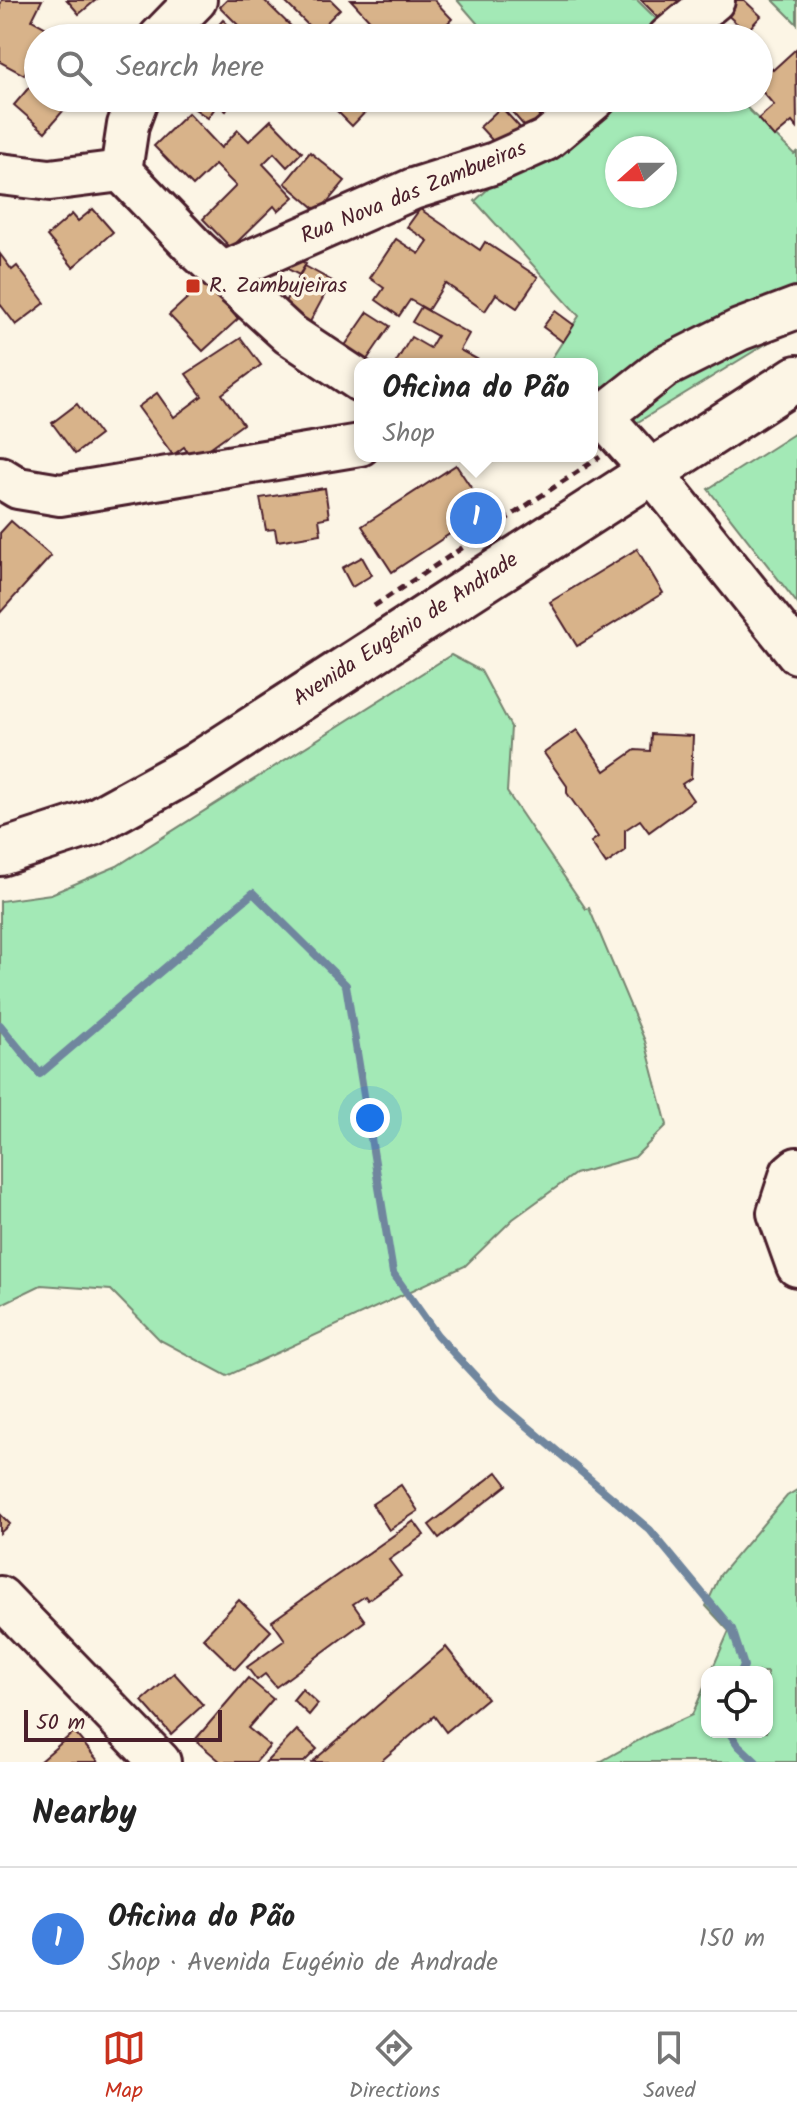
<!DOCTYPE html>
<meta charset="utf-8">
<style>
:root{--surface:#fff;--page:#f2f2f2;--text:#222;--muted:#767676;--line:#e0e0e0;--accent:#c8321e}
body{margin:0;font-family:Kalam,sans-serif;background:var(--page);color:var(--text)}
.controls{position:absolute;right:24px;bottom:24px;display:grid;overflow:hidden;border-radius:16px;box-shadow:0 2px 6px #0004}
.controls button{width:72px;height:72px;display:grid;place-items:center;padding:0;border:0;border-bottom:2px solid var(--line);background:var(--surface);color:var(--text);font:40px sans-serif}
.compass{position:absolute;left:605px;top:136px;width:72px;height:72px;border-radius:50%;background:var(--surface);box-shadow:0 2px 6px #0004;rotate:249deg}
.scale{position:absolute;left:24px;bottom:20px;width:198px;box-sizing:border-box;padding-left:8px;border:4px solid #4a1f2b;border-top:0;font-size:22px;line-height:28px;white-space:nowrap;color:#4a1f2b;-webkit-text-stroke:6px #fcf5e5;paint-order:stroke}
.you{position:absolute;left:370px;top:1118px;width:28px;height:28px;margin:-20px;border:6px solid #fff;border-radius:50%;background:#1a73e8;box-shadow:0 0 0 12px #1a73e833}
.badge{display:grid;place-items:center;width:52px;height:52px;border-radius:50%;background:var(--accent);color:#fff;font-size:26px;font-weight:700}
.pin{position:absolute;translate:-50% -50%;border:4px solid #fff;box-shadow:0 2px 8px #0006}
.popup{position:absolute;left:354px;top:358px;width:244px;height:104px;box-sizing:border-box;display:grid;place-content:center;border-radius:16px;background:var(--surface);filter:drop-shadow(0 2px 6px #0005);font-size:26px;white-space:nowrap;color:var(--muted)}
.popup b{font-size:30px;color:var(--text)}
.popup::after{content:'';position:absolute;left:50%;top:100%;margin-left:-16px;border:16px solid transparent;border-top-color:var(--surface)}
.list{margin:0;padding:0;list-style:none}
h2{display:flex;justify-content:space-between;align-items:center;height:104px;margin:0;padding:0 32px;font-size:34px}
h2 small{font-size:26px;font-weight:400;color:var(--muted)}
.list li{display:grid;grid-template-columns:52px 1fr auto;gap:24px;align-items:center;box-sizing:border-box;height:144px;padding:0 32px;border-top:2px solid var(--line)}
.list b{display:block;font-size:30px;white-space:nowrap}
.list p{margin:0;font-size:26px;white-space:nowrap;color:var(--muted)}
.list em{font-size:26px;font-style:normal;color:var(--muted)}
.icon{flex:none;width:44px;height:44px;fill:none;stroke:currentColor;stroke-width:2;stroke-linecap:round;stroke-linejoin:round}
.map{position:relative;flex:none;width:797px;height:1762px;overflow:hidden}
.search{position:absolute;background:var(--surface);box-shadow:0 2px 6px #0004;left:24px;right:24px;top:24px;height:88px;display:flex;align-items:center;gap:20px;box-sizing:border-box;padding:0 28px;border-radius:44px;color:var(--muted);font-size:30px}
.sheet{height:248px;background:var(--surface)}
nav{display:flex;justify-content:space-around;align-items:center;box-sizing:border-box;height:112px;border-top:2px solid var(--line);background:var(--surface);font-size:22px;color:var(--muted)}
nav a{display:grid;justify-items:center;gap:4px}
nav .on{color:var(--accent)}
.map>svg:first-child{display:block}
</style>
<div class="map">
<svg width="797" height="1762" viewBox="0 0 797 1762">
<rect width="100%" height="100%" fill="#fcf5e5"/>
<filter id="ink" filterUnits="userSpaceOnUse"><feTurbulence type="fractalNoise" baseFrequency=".0125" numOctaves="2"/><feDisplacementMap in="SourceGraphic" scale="16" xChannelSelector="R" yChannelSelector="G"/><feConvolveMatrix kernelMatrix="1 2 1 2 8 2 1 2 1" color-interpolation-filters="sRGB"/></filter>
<g filter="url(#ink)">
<!-- green -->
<g fill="#a3e9b6" stroke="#768470" stroke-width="2" fill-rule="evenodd">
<path d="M457,0H637L676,38H490Z"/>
<path d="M773,0H797V24Z"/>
<path d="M543,98H737L794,154L797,152V325L592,450V364H548L579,316L475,201L562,120ZM617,148H665V196H617Z"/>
<path d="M797,432V603L708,489Z"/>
<path d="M451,655L481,671L511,727L507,792L586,909L589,908L645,1041L667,1125L635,1157L575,1174L513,1219L465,1266L227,1376L160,1340L111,1290L41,1285L0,1305V901L51,894L117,866Z"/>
<path d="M797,1490V1762H600L652,1733L692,1715L707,1681V1732H767V1672H711L729,1631L706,1606L720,1575L787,1496Z"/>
</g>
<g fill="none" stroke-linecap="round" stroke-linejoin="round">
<!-- stream -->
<g stroke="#70869e" stroke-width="8">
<path d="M0,1025L40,1074L253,893L346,985L393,1273L437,1335L499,1402L650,1530L732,1629L744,1666L741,1672"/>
<path d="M729,1732L738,1745L756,1762"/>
</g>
</g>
<!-- building -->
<g fill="#d8b38a" stroke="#4a1f2b" stroke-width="2">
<path d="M2,0H42L32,20L48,29L43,38H38V48L24,75L0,62V5Z"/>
<path d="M67,0H96L79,14Z"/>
<path d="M227,0H264L303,38H251L220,7Z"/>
<path d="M283,0H331L340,9L316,33Z"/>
<path d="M351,0H434L452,19L432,38H386Z"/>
<path d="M641,0H677L685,9L667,26Z"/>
<path d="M731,0H744L761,16L746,32L722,10Z"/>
<path d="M223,20L242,38H207Z"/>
<path d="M796,49L797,128L792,122L774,137L758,119L774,105L759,88V55L773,70Z"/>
<path d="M38,77V98H74L45,132L14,105Z"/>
<path d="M179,98H234L226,111L217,105L208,118Z"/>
<path d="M324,98H365L372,105L352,126Z"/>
<path d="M500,98H523L545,123L531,134Z"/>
<path d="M501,107L525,133L504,153L480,127Z"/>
<path d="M188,113L221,148L238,130L249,141L271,120L302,152L287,167L274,153L263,164L294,197L278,211L274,206L231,248L203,219L236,186L215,165L193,186L154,146Z"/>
<path d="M310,152L345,181L319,212L285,183Z"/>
<path d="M93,209L113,232L73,267L47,236L72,214L78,221Z"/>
<path d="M420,209L480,250L485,242L538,277L517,308L496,294L485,311L445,283L428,310L410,300L399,316L376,300L384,288L370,278L396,239L419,254L428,241L407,227Z"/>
<path d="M0,254L12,270L17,266L45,303L16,325L0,304Z"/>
<path d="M293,256L306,264L299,275L280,265Z"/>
<path d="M305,266L332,281L310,322L282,307Z"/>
<path d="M205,282L238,319L203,351L169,315Z"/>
<path d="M421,307L469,334L460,350L486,364H395L411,337L430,348L437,336L412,322Z"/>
<path d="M555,311L574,325L563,342L543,327Z"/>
<path d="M368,312L390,326L364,364L342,350Z"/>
<path d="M241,338L261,365L222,394L243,424L193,460L184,447L173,455L138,407L157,393L174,417L202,396L186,374Z"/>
<path d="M77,404L100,435L75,454L52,423Z"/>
<path d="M456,465L486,510L392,572L362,526Z"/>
<path d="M325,488L329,517L319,519L321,534L277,541L275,529L266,530L260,498Z"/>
<path d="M11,521L51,556L0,613V533Z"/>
<path d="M637,549L663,593L577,646L550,602Z"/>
<path d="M362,557L372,575L352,587L342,568Z"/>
<path d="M577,730L605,771L635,750L650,751L651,734L693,736L691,778L682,784L693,800L649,832L640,820L625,830V851L606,864L591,842L598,837L567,793V786L544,753Z"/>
<path d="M497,1472L507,1485L439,1538L429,1525Z"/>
<path d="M401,1485L418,1511L389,1530L372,1504Z"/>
<path d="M0,1514L10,1524L0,1533Z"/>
<path d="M414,1521L424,1535L389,1560L401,1576L368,1600L365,1596L353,1604L365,1621L276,1687L265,1674L257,1680L247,1667L285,1640L272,1621Z"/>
<path d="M239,1600L271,1631L235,1669L203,1638Z"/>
<path d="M446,1647L487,1698L446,1732L434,1716L380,1762H312Z"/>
<path d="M174,1673L203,1705L171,1734L142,1701Z"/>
<path d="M248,1678L273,1699L248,1728L270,1746L256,1762H221L195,1740Z"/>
<path d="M302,1689L318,1704L309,1715L293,1700Z"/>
<path d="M297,1730L317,1749L304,1762H266Z"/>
<path d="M74,1732L99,1762H39Z"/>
</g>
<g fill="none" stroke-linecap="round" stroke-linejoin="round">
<!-- minor casing -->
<g stroke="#4a1f2b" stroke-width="46">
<g id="minor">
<path d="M159,38L196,0"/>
<path d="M668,38L714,0"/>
<path d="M121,171L197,250L289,334L360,381"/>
<path d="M121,171L128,125L138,98"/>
<path d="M0,174L50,180L121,171"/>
<path d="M222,273L413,189L495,163L546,140L596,98"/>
<path d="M602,416L663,368L739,330L797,308"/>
<path d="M592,417L602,416L652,472L797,653"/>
<path d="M0,477L18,488L60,495L360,445"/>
<path d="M797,1168L791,1173L778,1213L797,1266"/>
<path d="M0,1597L160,1762"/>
</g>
</g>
<!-- major casing -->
<g stroke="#4a1f2b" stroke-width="50">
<path id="major" d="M0,853L92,823L194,767L797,378"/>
</g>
<!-- path -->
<path stroke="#4a1f2b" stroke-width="5" stroke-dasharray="8 6" stroke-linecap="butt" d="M374,606L600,457"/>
<!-- minor -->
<use href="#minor" stroke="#fcf5e5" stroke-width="40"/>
<!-- major -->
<use href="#major" stroke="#fcf5e5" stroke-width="44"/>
</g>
</g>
<!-- markers -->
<rect fill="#c8321e" stroke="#fcf5e5" stroke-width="3" x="185" y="278" width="16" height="16" rx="4"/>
<g text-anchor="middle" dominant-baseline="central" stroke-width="7" stroke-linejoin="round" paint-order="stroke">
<!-- street labels -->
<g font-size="22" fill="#4a1f2b" stroke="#fcf5e5">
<text transform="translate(414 193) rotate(-22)">Rua Nova das Zambueiras</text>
<text transform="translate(406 630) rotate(-33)">Avenida Eugénio de Andrade</text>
</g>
<!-- poi labels -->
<g font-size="22" fill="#4a1f2b" stroke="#fcf5e5" text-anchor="start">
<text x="209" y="286">R. Zambujeiras</text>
</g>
</g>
</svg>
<div class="controls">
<button><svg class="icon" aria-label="locate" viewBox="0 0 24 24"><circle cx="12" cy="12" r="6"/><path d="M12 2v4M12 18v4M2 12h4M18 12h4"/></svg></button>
</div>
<svg class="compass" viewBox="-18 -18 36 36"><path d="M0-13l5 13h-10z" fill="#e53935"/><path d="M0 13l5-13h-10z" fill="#767676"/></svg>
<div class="scale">50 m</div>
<div class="you"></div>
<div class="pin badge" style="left:476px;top:518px;background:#3f7fe0">1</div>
<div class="popup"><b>Oficina do Pão</b>Shop</div>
<div class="search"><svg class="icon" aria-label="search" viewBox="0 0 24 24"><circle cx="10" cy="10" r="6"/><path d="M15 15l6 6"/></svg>Search here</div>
</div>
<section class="sheet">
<h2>Nearby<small></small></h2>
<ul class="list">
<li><span class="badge" style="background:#3f7fe0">1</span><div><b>Oficina do Pão</b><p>Shop · Avenida Eugénio de Andrade</p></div><em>150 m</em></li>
</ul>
</section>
<nav>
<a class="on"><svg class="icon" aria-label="map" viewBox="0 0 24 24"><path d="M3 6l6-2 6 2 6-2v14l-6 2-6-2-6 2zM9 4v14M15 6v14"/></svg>Map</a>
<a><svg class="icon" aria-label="directions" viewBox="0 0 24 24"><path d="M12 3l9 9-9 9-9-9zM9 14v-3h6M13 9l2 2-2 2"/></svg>Directions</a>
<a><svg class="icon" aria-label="saved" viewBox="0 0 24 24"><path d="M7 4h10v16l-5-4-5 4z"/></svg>Saved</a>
</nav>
